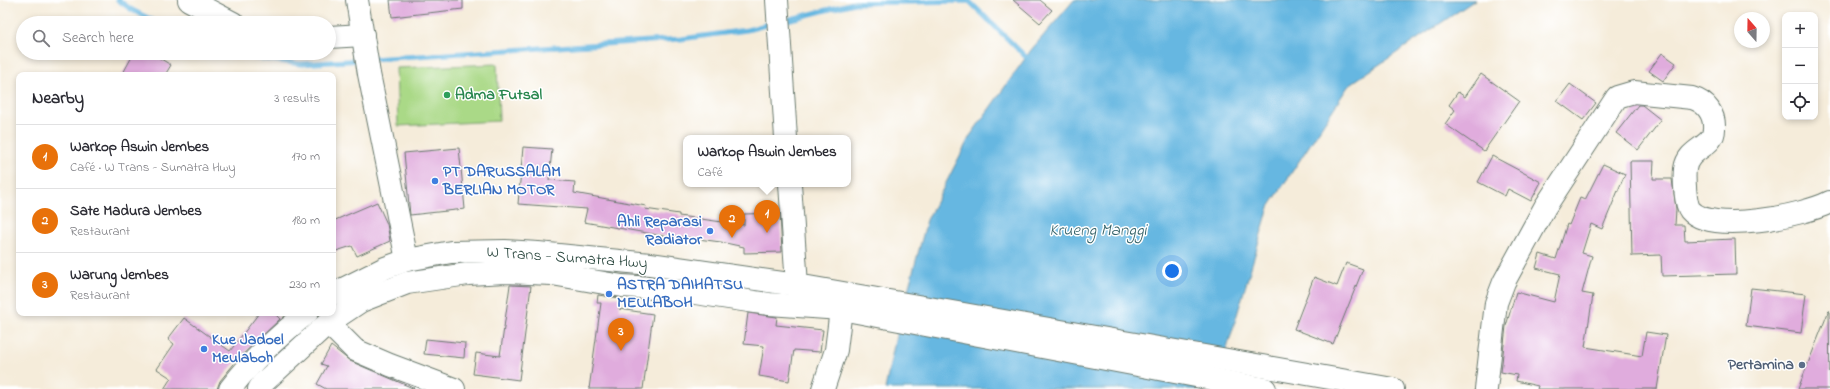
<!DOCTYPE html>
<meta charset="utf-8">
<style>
:root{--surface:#fff;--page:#f2f2f3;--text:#2b2b33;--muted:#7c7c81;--line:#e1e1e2;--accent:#db2777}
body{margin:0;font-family:"Indie Flower",sans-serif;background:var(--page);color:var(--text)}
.controls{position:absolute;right:12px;top:12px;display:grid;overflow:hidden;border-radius:8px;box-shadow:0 2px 6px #0003}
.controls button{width:36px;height:36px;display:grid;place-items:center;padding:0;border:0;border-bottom:1px solid var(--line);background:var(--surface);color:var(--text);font:20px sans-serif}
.compass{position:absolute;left:1734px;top:12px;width:36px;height:36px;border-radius:50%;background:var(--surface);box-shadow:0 2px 6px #0003;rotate:340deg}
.you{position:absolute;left:1172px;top:271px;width:14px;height:14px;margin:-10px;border:3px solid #fff;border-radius:50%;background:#1a73e8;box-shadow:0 0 0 6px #1a73e833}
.badge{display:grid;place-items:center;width:26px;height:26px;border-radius:50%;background:var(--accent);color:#fff;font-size:13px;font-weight:700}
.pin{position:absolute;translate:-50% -33px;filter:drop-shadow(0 1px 2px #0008)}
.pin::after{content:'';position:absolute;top:21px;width:14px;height:12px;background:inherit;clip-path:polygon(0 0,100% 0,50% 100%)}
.popup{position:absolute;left:683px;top:135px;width:168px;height:52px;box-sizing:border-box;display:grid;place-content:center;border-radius:8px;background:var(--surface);filter:drop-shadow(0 1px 3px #0005);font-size:13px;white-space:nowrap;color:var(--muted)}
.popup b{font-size:15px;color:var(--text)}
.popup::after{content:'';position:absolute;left:50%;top:100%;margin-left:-8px;border:8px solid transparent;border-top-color:var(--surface)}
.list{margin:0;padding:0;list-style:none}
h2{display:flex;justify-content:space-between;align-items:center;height:52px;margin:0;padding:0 16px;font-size:17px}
h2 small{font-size:13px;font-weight:400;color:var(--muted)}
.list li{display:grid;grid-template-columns:26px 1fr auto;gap:12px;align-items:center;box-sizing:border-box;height:64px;padding:0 16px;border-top:1px solid var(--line)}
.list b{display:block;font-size:15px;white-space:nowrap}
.list p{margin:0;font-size:13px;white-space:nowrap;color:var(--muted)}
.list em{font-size:13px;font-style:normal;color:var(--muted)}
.icon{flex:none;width:22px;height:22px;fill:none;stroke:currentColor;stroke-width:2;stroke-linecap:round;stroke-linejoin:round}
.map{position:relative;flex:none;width:1830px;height:389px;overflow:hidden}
.search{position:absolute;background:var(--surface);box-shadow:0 2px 6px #0003;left:16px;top:16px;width:320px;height:44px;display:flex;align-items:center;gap:10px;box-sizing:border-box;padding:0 14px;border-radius:22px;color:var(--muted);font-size:15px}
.panel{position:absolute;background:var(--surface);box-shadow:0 2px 6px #0003;left:16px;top:72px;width:320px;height:244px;border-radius:8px}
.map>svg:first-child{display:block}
</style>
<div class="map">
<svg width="1830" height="389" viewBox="0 0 1830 389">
<rect width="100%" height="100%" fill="#fff"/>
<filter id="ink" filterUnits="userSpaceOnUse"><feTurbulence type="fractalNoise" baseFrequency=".025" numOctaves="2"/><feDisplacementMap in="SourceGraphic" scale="8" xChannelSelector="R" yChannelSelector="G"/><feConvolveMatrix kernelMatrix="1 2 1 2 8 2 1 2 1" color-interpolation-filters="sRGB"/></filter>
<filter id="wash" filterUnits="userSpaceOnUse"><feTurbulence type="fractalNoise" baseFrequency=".012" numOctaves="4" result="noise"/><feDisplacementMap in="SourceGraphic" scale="16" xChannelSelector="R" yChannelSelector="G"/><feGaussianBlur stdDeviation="0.9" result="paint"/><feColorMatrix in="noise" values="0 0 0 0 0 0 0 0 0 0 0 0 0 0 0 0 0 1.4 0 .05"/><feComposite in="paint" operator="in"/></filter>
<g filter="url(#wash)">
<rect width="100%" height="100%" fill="#f5ecda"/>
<!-- green -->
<path fill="#aad987" stroke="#648b5e" d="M497,64L499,121L398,126L396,68Z"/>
<!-- water -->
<path fill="#66b7e1" stroke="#427a8a" d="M1074,0H1475L1349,85L1269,207L1215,389H885L897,331L927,220L970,136L1031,50Z"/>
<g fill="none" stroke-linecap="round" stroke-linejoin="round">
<!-- stream -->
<g stroke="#66b7e1" stroke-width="5">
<path d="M118,0L132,10L158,23"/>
<path d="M783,21L854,3L969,1L1030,61"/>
<path d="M219,53L301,64L362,60"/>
<path d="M371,59L681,39L747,30L773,23"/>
</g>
</g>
<g id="blocks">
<!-- building -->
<g fill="#e0acdd">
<path d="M390,0H463V9L392,17Z"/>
<path d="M1013,0H1040L1052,10L1040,23Z"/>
<path d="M134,53H151L171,65L165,75H122Z"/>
<path d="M1662,53L1676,63L1663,81L1649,71Z"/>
<path d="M1481,74L1519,101L1484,151L1445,124L1455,110L1449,105L1458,92L1465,97Z"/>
<path d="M1570,84L1596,103L1583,120L1557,101Z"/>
<path d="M1638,105H1642L1661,120L1638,150L1616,133Z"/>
<path d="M523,147L552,149L549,180L575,182L574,193L646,206L645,209L679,214V216L744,225V214L780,213L782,252L744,253V247L721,242L675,236V238L584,222L587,209L518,204Z"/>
<path d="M459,148L465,209L410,215L404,153Z"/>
<path d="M1492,156L1541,182L1531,201L1508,189L1505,196L1478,182Z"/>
<path d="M1630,161H1654L1653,179H1672L1676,209L1675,225H1684L1685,241L1735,239L1736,274L1662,276L1661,255L1632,256Z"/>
<path d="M1603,164L1625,174L1602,229L1591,224L1582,253L1592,256L1582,293L1593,295L1585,347L1642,356L1646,332L1666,335L1657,389H1537L1538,386L1516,381L1517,375L1501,372L1506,326L1516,292L1554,302L1560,274L1536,268L1540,254L1556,259L1567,224L1569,225L1580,198L1585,200Z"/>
<path d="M377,202L387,224L390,241L357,256L352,246L333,252V221Z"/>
<path d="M1346,263L1363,269L1333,344L1294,329L1314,277L1337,286Z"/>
<path d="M510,285L531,286L519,380L473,374L476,353L500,356Z"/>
<path d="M1751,288L1806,294L1801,333L1746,326Z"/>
<path d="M598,295L620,298L619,309L653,314L643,389H589L601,303H597Z"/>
<path d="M1829,310L1830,389H1798Z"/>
<path d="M259,313H274L280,319L238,359L220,381L217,389H164L171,378L157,369L174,344L168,339L184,318L230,351Z"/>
<path d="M748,313L777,317L776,325L823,330L820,352L794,350L789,381L759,376L764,346L744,344Z"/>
<path d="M426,339L465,343L464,358L424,354Z"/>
<path d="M331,346L350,361L415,389H326L317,384L327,366L321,364Z"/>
</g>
</g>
</g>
<g filter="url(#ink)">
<use href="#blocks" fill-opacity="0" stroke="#6a7a6e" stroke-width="1"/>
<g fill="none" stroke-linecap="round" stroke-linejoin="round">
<!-- minor casing -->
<g stroke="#6a7a6e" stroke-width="24">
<g id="minor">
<path d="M189,0L233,23"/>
<path d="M357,0L369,74L407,260"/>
<path d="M777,0L786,138"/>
<path d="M329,37L363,35"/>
<path d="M790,184L797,285"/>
<path d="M328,323L355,350L390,365L454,389"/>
<path d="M823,389L836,350L841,309"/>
<path d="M1486,389L1496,303L1504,282L1545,207L1617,97L1634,92L1692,98C1706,102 1715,114 1714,129C1714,148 1688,147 1685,169C1684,177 1685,204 1690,210C1711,235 1805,215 1830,202"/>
</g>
</g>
<!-- highway casing -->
<g stroke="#6a7a6e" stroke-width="24">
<g id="highway">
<path d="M333,294L385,268L407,260L451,252L505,251L538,253L650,264L797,285L1393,389"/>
<path d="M230,389C253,359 277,337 307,313"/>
<path d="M259,389L263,383L328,323L361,301L407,283L468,274L506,272L552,274L622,286L668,289L769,304L841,309L1265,389"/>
</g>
</g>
<!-- minor -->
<use href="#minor" stroke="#fff" stroke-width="22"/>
<!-- highway -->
<use href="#highway" stroke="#fff" stroke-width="22"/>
</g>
</g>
<!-- markers -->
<circle fill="#2e9e5b" stroke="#fff" stroke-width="1.5" cx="447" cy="95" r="4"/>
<g fill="#3f7fe0" stroke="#fff" stroke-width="1.5">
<circle cx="435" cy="181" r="4"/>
<circle cx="710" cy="231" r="4"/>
<circle cx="609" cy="294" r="4"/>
<circle cx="204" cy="349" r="4"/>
</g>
<circle fill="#5c6f8a" stroke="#fff" stroke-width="1.5" cx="1802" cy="365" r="4"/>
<g text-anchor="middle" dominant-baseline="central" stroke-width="3" stroke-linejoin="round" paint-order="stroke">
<!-- leisure labels -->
<g font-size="16" font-weight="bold" fill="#27864d" stroke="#fff" text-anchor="start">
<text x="455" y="95">Adma Futsal</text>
</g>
<!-- shop labels -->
<g font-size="16" font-weight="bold" fill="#366cbe" stroke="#fff" text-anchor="start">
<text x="443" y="172">PT DARUSSALAM<tspan x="443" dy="18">BERLIAN MOTOR</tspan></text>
<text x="702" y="222" text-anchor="end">Ahli Reparasi<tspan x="702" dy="18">Radiator</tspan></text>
<text x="617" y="285">ASTRA DAIHATSU<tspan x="617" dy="18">MEULABOH</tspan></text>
<text x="212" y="340">Kue Jadoel<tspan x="212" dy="18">Meulaboh</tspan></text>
</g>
<!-- street labels -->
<g font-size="16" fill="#1f3d34" stroke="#fff">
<text transform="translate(567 258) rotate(4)">W Trans - Sumatra Hwy</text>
</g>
<!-- service labels -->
<g font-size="16" font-weight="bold" fill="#4e5e75" stroke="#fff" text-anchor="end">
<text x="1794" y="365">Pertamina</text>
</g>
<!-- water labels -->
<g font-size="17" font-style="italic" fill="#346268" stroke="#fff">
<text x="1098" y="230">Krueng Manggi</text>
</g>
</g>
</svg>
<div class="controls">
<button>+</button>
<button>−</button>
<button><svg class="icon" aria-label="locate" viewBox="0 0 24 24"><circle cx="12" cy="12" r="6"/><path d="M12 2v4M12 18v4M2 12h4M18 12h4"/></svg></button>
</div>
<svg class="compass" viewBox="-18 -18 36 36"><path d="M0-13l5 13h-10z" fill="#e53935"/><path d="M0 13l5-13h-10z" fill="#7c7c81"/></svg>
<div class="you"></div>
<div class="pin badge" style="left:767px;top:233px;background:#e8710a">1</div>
<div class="popup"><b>Warkop Aswin Jembes</b>Café</div>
<div class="pin badge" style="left:732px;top:238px;background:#e8710a">2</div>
<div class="pin badge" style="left:621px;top:351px;background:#e8710a">3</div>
<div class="search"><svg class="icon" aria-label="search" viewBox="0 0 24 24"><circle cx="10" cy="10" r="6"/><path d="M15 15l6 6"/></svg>Search here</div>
<section class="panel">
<h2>Nearby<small>3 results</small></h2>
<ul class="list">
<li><span class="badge" style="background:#e8710a">1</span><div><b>Warkop Aswin Jembes</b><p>Café · W Trans - Sumatra Hwy</p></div><em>170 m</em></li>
<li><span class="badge" style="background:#e8710a">2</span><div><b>Sate Madura Jembes</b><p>Restaurant</p></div><em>180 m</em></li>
<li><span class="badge" style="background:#e8710a">3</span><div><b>Warung Jembes</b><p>Restaurant</p></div><em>230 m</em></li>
</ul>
</section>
</div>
